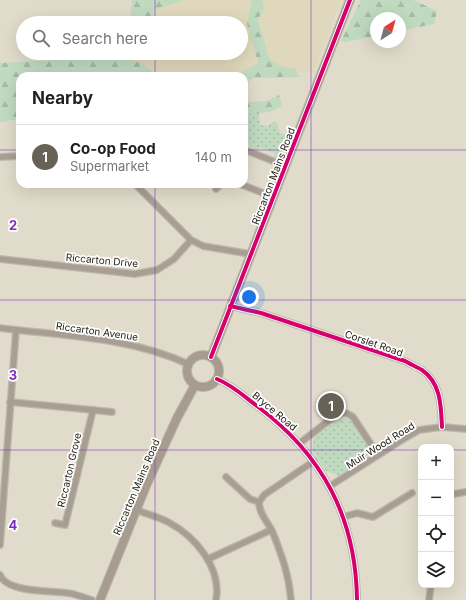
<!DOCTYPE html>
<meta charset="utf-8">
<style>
:root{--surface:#fff;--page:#f2f2f2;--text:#202124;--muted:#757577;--line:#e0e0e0;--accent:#666255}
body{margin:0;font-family:Inter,sans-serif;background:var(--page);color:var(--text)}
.controls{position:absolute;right:12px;bottom:12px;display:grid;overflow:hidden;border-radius:8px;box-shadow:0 4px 16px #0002}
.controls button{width:36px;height:36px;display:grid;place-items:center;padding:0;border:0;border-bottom:1px solid var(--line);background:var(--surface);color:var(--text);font:20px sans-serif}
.compass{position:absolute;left:370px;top:12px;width:36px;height:36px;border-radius:50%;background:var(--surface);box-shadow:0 4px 16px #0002;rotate:36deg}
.you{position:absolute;left:249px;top:297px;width:14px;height:14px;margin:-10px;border:3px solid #fff;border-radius:50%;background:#1a73e8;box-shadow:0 0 0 6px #1a73e833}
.badge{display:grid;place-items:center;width:26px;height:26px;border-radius:50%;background:var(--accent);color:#fff;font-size:13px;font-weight:700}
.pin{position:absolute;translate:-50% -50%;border:2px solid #fff;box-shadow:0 1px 4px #0006}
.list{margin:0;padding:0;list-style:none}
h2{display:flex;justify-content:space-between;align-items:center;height:52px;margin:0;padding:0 16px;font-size:17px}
h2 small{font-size:13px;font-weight:400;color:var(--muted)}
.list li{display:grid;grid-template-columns:26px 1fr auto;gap:12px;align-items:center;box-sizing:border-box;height:64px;padding:0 16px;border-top:1px solid var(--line)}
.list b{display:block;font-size:15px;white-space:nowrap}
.list p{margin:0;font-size:13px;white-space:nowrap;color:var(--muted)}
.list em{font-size:13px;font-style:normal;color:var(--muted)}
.icon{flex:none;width:22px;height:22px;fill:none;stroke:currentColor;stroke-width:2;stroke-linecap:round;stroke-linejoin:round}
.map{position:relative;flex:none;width:466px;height:600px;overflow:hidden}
.search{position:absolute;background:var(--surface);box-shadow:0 4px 16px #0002;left:16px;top:16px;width:232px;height:44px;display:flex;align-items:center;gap:10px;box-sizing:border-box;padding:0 14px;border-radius:22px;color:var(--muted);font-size:15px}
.panel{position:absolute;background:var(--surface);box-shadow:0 4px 16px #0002;left:16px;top:72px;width:232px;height:116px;border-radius:12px}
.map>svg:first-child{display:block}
</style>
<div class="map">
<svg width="466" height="600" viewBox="0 0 466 600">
<defs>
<pattern id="green-dots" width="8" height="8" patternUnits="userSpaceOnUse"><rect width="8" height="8" fill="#c0dac0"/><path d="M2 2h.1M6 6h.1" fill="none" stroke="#a5bba4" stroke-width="1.8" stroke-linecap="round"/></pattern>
<pattern id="forest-firs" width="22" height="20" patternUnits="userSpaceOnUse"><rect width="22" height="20" fill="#c0dac0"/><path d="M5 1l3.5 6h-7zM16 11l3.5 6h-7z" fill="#a5bba4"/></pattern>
</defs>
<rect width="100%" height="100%" fill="#e0dbca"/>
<!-- built -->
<path fill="#e0d8bc" d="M132,0H341L314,72L252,75L244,96V76H121L124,53H241V23H129Z"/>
<!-- green -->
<g fill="url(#green-dots)">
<path d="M258,113C260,117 258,121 261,125L268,126L273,122H276L280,133L290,135V137L280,160L274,157L275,153L259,147L257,151L244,142V115Z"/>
<path d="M345,418L351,421L370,448C369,462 351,469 340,476L326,471L312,450L314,437L339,419Z"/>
</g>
<!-- forest -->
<g fill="url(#forest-firs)">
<path d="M132,0H184L154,10L151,23H130Z"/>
<path d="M252,0H262L264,9L258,19L269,58L280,66L296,69L299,77L252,78L245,85L242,72L258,63L247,24Z"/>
<path d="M361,0H413L437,11L434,24L400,31V18H376V36L345,42L341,41Z"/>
<path d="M110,55L142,63L152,71L153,76H20V119L0,122V63L59,60Z"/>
<path d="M279,95L282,106L270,112L244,115V102L266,101Z"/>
</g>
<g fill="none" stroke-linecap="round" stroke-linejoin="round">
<!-- street casing -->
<g stroke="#bdb9ab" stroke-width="8">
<g id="street">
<path d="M245,150L273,161"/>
<path d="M0,157L20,156"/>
<path d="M135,184L191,240L203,246L250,254"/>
<path d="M240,184L273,197"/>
<path d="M216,189L221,184"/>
<path d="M0,259L135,274L157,270L174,259L191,240"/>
<path d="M230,306L261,313L405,361C410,364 417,367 422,370C441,383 441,406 442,427"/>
<path d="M0,328C63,336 130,337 188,364"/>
<path d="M217,379C232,385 244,396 257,406C323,455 356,518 357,600"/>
<path d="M10,402L93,410L65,525L55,523"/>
<path d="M93,410L112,412"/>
<path d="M300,443L336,415C343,412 346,412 353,417L378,455"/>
<path d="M226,477L250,499L259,502C259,514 268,522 273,533C282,556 289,575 291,600"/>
<path d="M330,486L402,440L419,430L442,427L466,429"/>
<path d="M451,496L454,494L466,492"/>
<path d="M259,502L264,495L314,461"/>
<path d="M136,510C147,514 158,517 168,522C195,536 222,568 216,600"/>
<path d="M343,517L357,513L373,517L412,493"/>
<path d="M0,545L16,330"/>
<path d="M208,559L271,530"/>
<path d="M0,575C7,594 56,590 73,594C80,596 86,598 92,600"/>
<path d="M429,600L431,585"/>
</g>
</g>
<!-- secondary casing -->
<g stroke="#bdb9ab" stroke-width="10">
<g id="secondary">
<circle cx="203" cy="371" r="16"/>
<path d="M211,357L350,0"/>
<path d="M100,600L146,486L177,418L195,385"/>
</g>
</g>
<!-- street -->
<use href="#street" stroke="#a99e94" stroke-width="5.5"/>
<!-- secondary -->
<use href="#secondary" stroke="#a89c90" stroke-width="8"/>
<!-- cycleway casing -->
<g stroke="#fff" stroke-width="6">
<g id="cycleway">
<path d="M230,306L261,313L405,361C410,364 417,367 422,370C441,383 441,406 442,427"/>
<path d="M211,357L350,0"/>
<path d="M217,379C232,385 244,396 257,406C323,455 356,518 357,600"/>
</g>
</g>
<!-- cycleway -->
<use href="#cycleway" stroke="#d6006c" stroke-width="4"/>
</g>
<!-- grid -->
<path fill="none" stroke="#7b2cbf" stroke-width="1" stroke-opacity="0.55" d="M155,0V23M311,0V600M155,53V76M0,150H20M244,150H466M155,184V600M0,300H466M0,450H421M451,450H466"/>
<g text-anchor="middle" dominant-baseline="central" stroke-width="3.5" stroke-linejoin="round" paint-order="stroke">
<!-- street labels -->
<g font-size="10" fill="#242116" stroke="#fff">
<text transform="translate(273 176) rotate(-69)">Riccarton Mains Road</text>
<text transform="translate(102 260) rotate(5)">Riccarton Drive</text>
<text transform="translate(97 331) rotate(8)">Riccarton Avenue</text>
<text transform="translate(374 343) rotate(19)">Corslet Road</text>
<text transform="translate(275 411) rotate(40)">Bryce Road</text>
<text transform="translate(380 445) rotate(-32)">Muir Wood Road</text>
<text transform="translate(69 470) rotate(-77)">Riccarton Grove</text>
<text transform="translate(136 487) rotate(-67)">Riccarton Mains Road</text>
</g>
</g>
<g font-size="13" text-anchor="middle" font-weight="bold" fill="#7b2cbf" stroke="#fff" stroke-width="3.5" stroke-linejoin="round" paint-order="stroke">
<text x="13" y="230">2</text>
<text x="13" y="380">3</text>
<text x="13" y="530">4</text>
</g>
</svg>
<div class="controls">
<button>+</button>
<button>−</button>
<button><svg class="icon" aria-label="locate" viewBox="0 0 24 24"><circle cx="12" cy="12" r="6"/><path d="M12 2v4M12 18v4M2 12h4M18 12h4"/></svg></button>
<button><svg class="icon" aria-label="layers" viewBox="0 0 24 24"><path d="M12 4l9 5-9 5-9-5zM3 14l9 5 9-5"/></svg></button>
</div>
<svg class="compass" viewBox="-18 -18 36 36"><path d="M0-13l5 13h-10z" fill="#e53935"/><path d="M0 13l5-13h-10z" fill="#757577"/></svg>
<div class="you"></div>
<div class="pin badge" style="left:331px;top:406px">1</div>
<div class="search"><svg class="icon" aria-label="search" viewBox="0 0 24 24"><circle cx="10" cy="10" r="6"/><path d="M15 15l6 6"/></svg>Search here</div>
<section class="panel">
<h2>Nearby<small></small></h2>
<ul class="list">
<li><span class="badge">1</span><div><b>Co-op Food</b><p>Supermarket</p></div><em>140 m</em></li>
</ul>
</section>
</div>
